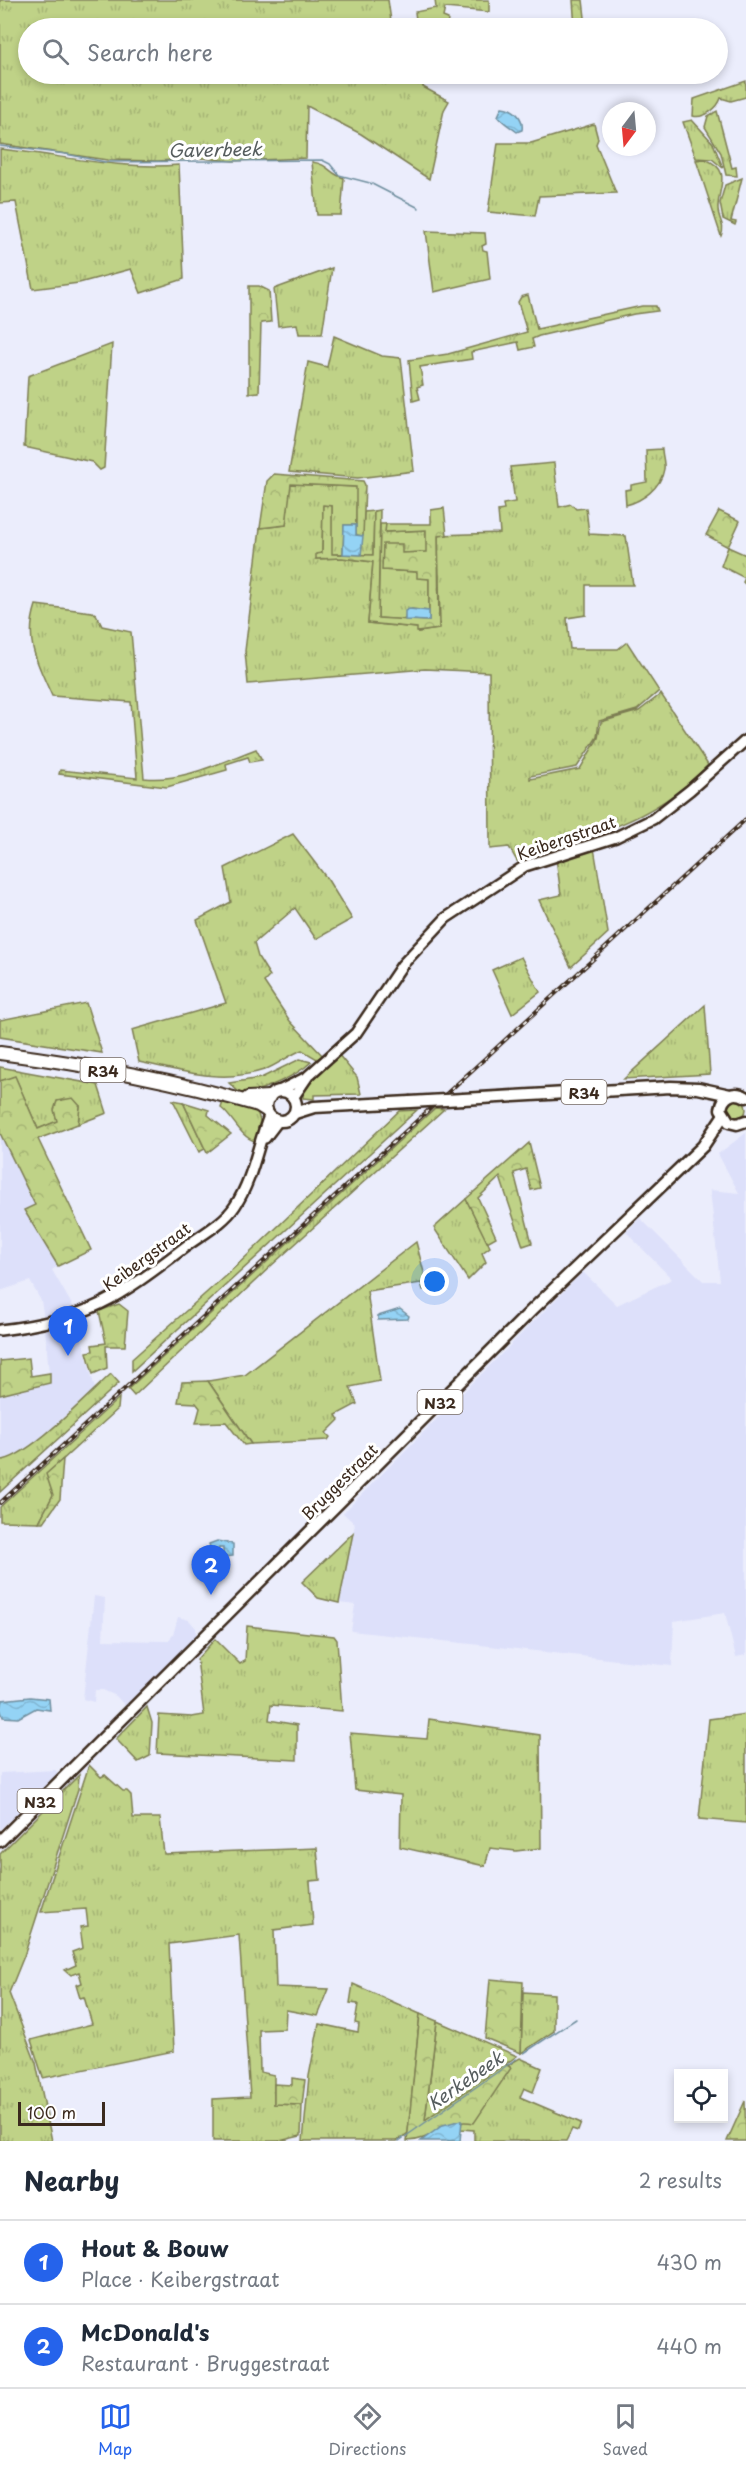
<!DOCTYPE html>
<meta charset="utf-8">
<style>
:root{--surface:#fff;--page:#f2f2f3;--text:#1f2937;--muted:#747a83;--line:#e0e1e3;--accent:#2563eb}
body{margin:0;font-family:"Playpen Sans",sans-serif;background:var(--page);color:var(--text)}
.controls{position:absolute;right:18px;bottom:18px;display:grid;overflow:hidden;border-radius:0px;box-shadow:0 3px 9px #0003}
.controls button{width:54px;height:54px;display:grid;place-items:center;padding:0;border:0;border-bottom:2px solid var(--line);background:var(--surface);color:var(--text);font:30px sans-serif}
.compass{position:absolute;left:602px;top:102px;width:54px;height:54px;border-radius:50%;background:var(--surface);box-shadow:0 3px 9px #0003;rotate:196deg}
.scale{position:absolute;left:18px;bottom:15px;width:87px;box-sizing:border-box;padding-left:6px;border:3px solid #3b2a1e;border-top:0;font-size:16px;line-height:21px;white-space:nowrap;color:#3b2a1e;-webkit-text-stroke:4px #fff;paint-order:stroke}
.you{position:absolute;left:435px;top:1282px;width:21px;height:21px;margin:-15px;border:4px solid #fff;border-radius:50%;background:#1a73e8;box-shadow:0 0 0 9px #1a73e833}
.badge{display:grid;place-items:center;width:39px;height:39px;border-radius:50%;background:var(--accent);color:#fff;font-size:20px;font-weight:700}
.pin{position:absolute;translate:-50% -50px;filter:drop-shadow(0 2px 3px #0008)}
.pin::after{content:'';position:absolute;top:32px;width:21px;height:18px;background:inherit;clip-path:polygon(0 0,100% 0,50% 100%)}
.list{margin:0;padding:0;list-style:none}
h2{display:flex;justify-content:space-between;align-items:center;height:78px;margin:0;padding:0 24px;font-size:26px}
h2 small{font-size:20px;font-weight:400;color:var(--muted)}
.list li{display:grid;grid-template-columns:39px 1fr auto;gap:18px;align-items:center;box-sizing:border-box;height:84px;padding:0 24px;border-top:2px solid var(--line)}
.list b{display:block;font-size:22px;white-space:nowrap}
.list p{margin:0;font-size:20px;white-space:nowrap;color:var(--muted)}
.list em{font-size:20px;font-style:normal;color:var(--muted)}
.icon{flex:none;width:33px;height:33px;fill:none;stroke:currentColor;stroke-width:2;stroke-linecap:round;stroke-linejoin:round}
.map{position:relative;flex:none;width:746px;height:2141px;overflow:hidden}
.search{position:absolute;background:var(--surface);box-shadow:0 3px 9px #0003;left:18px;right:18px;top:18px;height:66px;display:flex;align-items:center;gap:15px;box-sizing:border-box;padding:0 21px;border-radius:33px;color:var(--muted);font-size:22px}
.sheet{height:246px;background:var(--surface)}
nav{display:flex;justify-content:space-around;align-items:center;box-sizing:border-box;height:84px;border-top:2px solid var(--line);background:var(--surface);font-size:16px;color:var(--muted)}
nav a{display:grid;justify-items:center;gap:3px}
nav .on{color:var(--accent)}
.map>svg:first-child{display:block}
</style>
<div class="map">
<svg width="746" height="2141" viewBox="0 0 746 2141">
<defs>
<pattern id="grass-tufts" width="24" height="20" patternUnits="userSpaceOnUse" patternTransform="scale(1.5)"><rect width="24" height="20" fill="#bfd287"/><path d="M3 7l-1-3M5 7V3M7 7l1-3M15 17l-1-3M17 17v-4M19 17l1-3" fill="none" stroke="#a5b474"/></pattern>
<pattern id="forest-crowns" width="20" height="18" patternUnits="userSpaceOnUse" patternTransform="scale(1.5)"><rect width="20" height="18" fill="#bfd287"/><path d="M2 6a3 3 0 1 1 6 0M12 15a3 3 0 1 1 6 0" fill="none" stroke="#a5b474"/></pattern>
<pattern id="water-waves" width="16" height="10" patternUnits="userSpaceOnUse" patternTransform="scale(1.5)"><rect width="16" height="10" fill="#94d3f5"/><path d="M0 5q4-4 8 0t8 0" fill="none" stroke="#80b5d2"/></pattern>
</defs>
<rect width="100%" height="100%" fill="#ebedfc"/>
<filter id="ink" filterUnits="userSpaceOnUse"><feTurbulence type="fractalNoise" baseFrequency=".0167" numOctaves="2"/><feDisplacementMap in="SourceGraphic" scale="12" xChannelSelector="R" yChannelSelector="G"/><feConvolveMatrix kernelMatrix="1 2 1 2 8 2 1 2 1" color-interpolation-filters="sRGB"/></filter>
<g filter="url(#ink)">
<!-- built -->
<g fill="#dde0fa">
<path d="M0,1133L35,1205L24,1211L58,1266L52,1270L76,1312L44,1319L41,1301L30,1281L0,1291Z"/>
<path d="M746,1133V1655L736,1657L725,1613L674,1621L672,1666L351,1631L355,1605L339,1603L355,1524L343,1513L583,1272L617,1305L672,1279L626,1232L640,1218L703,1281H720L710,1190L739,1193L718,1154Z"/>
<path d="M77,1319L95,1389L27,1450L10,1460H0V1395L50,1383L45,1329Z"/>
<path d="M94,1596L105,1598L103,1640L168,1641L173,1635L178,1617L189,1620L196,1628V1635L191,1642L125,1706L116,1696L103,1690H95L94,1702L83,1699Z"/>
<path d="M55,1770L60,1775L0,1829V1773Z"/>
</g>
<!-- grass -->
<g fill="url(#grass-tufts)" stroke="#7d7e52" stroke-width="1.5">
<path d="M0,0H388L392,28H28V74H424L423,87L449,101L444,110L429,179L361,134L307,106L306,158L233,161L202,158L158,161L107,160L0,144Z"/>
<path d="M435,0H489V12L445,8L443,17L448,19L447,28H417L415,12L436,8Z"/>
<path d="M746,81V97L731,101L721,98C718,108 704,119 693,116L694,99Z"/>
<path d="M717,111L732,168L736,167L737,176L726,175L721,153L705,127L708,116Z"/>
<path d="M692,120L713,143L723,168L712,159L696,158L683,122Z"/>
<path d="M594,124L598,139L596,144L616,193L539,196L535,216L488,212L498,143H531Z"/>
<path d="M0,149C60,155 119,170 179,165L184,279L141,293L131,269L79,283L33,289L16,202L0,203Z"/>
<path d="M705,159C734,171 717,188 718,209C718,219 726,225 721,236L696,160Z"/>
<path d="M312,162C329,164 329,174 344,178L341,215H317Z"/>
<path d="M742,178L731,221L736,222L735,225L723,219L720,203L725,185Z"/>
<path d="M426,231L485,233L486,244L482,246L483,250L487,251L490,279L434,292Z"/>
<path d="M332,268L322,334H299L297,324L278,326L274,289Z"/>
<path d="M528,295L537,329L642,306H656L658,311L634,314L539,336L532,339L534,347L520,350L518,342L471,352L472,359L420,367L423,385L417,387L420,399L413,401L409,360L448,354L527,332L518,302L521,297Z"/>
<path d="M334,336L382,356L401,358L414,471L358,478L289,472L308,362L327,367Z"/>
<path d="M112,344L104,468L100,470L92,462L24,447L28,376Z"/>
<path d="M662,449C662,455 665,463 664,469C661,488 642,501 626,505L625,490L631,489V485L647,482L646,450Z"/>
<path d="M554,463L559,507L571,504L576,509L586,508L589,534L626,536L633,585H586V615L567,618L570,649H618L627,642L659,691L637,710L599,721L597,737L577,767L530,776V779L580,769L598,738L601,722L639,711L661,694L708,765C652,824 589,835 517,861L509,847L490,849L489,672L425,669L248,684L245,651L260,528L286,525L290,484L357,487L356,525H344L343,554H331L332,506H323L322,553L316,559L342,558L373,562L368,623L418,628V632L437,629L440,623L438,535L500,533L498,511L504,510L503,504L515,502L510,467Z"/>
<path d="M374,511L373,555H361L364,512Z"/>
<path d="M380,524H386V532L426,530L427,552L402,553L383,570L417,572L429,579V611L412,609L406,611L405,620L378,618Z"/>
<path d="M728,547L746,555V585L743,582L745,578L721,566Z"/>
<path d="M36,605L92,612L96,614L102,626L131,632L144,778C183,782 219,763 256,749L262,760L250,762L248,757L226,764L227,770L167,787L59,774L60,770L137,778L131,702L52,696C37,662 24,642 36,605Z"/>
<path d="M293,834L328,880L352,919L316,939L295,908L254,943L258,957L270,976L264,982L290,1021L323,1056L317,1059L302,1050C289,1055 278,1065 264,1070C222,1084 181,1071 139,1062L132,1030L226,1003L197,920L231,902L225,868Z"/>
<path d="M594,848L608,933L571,967L539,900L561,895L556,858Z"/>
<path d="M521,957L540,992L512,1014L492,970Z"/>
<path d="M86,1003L102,1053L0,1037V1020Z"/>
<path d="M705,1005L710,1074L624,1079Z"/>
<path d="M338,1054L357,1077L361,1094L314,1095V1099L303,1098V1091Z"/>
<path d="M300,1059L311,1062C298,1075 258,1094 240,1093L229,1083L261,1078Z"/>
<path d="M0,1067L98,1085L107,1113L78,1124L80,1106L64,1099L55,1115L58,1121L38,1129L15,1077L0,1081Z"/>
<path d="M224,1099L256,1107L260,1121L255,1141C241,1138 233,1117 221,1108Z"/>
<path d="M173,1100L183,1102L205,1149L199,1152Z"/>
<circle cx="737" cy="1109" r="9"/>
<path d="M435,1108L444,1109L272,1265L134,1396L128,1389Z"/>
<path d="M417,1110L132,1371V1359L233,1269L399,1111Z"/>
<path d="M466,1199L490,1247L482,1253L486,1262L468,1280L434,1228Z"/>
<path d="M416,1242L426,1280L433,1288L423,1290L421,1283L367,1291L380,1381L350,1387L357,1404L336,1415L339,1420L326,1433L330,1437L328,1440L251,1444L208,1381L245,1375Z"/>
<path d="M111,1374L119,1383L0,1492V1460C26,1460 89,1394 111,1374Z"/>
<path d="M119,1398L118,1409L47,1474L53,1495L39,1522L0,1521V1507Z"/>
<path d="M353,1533L339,1603L318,1598L302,1582Z"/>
<path d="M247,1626L334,1636L337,1640L342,1711L271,1705L269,1720L297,1725V1760L157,1753L159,1715L192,1717L204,1715L197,1659L215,1639L240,1664L245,1661Z"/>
<path d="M147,1707L152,1723L150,1756L138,1762L116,1739Z"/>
<path d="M746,1714V1823L699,1819L709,1719Z"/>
<path d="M429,1719L540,1735L541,1848L516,1851L490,1848L485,1866L400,1847L401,1795L355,1790L350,1733L427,1739Z"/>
<path d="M89,1765L101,1777L105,1775L123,1791H127L131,1795L133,1818H160L164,1854L317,1848L320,1880L310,1881L313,1925L274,1930L276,1987L329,1989L318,2016L286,2010L285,2029L259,2030L260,2072L274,2075V2104L302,2105L301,2136L279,2141H213V2099L250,2097L239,1935L169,1944L174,2051L43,2078L31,2040L92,2024L84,1997L80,1998L76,1985L82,1983L79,1972L71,1975L65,1970L76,1965L72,1952L83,1948L80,1927L88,1926L86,1909L41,1912Z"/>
<path d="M79,1775L78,1789L24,1956L9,1993L36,2063L52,2141H0V1854Z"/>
<path d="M353,1984L420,2014L408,2133L397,2141H303L309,2076L319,2024L358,2032L359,2024L355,2023L358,2004L350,2003Z"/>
<path d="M523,1992L554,1994V2031L521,2053Z"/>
<path d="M437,2021L517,2056L425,2120Z"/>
<path d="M520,2058L542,2068L533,2092L524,2088L520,2097L581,2123L578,2131L572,2129L566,2141H474V2130L461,2129L462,2120L510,2067L508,2065Z"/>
</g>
<!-- forest -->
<g fill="url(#forest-crowns)" stroke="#7d7e52" stroke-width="1.5">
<path d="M573,0H583L586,26H594V28H575Z"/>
<path d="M249,286H259L269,291L271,322L261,323L259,392L249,393Z"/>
<path d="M274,474L363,481L365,485L363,536L356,535V487L291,484L286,525L260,528L267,481Z"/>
<path d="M323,505L332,506V554L373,555L374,511L380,510L378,618L429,621V579L417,578V572L382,570L383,544H402V553L426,552V530L385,532L386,524H431V510L444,508L447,535L438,536L439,629L417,632V628L368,623L373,562L342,558L316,559V554L322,553Z"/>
<path d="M719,511L740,521L728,547L706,535Z"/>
<path d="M15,1076L38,1129L57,1121L54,1110L57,1101L73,1098L80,1106L78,1124L38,1139L91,1250L58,1266L24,1210L35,1205L0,1133V1081Z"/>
<path d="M183,1102L209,1110L208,1115L231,1134L207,1153Z"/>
<path d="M529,1143L540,1188L531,1190L526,1169L514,1173L532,1243L523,1246L500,1177L478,1198L496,1237L487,1242L466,1199Z"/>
<path d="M119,1304L128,1311L125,1346H106L107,1368L93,1374L87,1352L93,1351L92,1345L106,1343L99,1311Z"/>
<path d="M29,1358L31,1376L50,1373V1383L0,1395V1361Z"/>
<path d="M208,1381L251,1444L244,1445L226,1422L196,1423L200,1408L196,1403L178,1402L182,1382Z"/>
<path d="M63,1459L60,1499L44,1522H39L53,1495L46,1474Z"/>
<path d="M490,1979L523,1982L521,2053L485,2038Z"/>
<path d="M420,2014L437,2021L425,2120L505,2064L511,2068L474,2123C443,2117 435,2141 407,2141Z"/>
<path d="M292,2078L305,2080L302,2105L274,2104V2084L292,2085Z"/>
<path d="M745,2101L746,2141H727Z"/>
</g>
<!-- water -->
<g fill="url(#water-waves)" stroke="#708f9f" stroke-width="1.5">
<path d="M502,107C514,108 524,118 522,130L517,132C511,127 503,123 498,116Z"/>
<path d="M344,525H356V535L363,536L361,555L343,554Z"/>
<path d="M409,609L429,611V621L405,620V611Z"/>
<path d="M400,1309L409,1316L408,1319L378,1320V1316Z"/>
<path d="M217,1541L233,1544V1556L223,1557V1548H219L217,1554H212L209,1544Z"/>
<path d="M30,1697L49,1699L50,1710L36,1708L18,1718L3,1717L0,1708L2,1700Z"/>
<path d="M462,2120L460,2141H421L443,2125Z"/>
</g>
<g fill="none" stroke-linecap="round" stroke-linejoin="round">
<!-- stream -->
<g stroke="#708f9f" stroke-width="1.5">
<path d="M0,146L66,154L105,162L322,160L330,164L339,175L370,183L419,208"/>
<path d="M524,2053L576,2019"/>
<path d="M399,2141L516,2059"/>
</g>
<!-- secondary casing -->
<g stroke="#3b2a1e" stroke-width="14">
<g id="secondary">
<path d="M279,1091L303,1079"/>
<path d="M293,1098L308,1076L356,1033L402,965L446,918L525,866L616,837L653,819L690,790L746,740"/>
<path d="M265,1138L278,1121"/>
<path d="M0,1330C87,1320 117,1299 185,1247C201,1235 224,1223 235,1206C253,1179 257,1146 269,1116"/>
</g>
</g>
<!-- primary casing -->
<g stroke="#3b2a1e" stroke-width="15">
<g id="primary">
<circle cx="281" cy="1106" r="15"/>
<path d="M746,1097C734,1090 723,1096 721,1109L729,1122L737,1124L746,1121"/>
<path d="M463,1099L671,1087L698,1088L730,1095"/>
<path d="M295,1113L314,1107L410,1102"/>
<path d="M0,1841L533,1309L703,1146L723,1116"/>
</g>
</g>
<!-- highway casing -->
<g stroke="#3b2a1e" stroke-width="16">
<g id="highway">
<path d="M0,1053C85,1064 176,1081 258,1105L266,1110"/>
<path d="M248,1098L269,1097"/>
</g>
</g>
<!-- secondary -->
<use href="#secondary" stroke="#fff" stroke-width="9"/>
<!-- primary -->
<use href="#primary" stroke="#fff" stroke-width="10"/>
<!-- highway -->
<use href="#highway" stroke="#fff" stroke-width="12"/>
<!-- rail casing -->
<g stroke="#3b2a1e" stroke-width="4">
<path id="rail" d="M0,1503L746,819"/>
</g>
<!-- rail -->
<use href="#rail" stroke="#fff" stroke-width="1.5" stroke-dasharray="4.5" stroke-linecap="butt"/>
<!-- primary-bridge casing -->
<g stroke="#3b2a1e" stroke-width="15" stroke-linecap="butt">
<path id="primary-bridge" d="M410,1102L463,1099"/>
</g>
<!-- primary-bridge -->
<use href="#primary-bridge" stroke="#fff" stroke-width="10"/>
</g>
</g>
<g text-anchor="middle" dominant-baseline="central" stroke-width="6" stroke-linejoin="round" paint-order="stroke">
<!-- shield labels -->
<g fill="#fff" stroke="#766a62" stroke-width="1.5">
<rect x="80.5" y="1058" width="45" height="24" rx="4.5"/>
<rect x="561.5" y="1080" width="45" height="24" rx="4.5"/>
<rect x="417.5" y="1390" width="45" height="24" rx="4.5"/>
<rect x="17.5" y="1789" width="45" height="24" rx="4.5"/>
</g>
<g font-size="15" font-weight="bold" fill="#3b2a1e">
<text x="103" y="1070">R34</text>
<text x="584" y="1092">R34</text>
<text x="440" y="1402">N32</text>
<text x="40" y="1801">N32</text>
</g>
<!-- street labels -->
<g font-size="16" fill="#3b2a1e" stroke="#fff">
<text transform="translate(566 837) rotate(-19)">Keibergstraat</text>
<text transform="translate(146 1256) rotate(-36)">Keibergstraat</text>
<text transform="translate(339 1481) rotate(-45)">Bruggestraat</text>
</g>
<!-- water labels -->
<g font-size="18" font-style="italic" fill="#565d5e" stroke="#fff">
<text transform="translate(215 149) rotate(-1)">Gaverbeek</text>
<text transform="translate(465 2080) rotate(-35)">Kerkebeek</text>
</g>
</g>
</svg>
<div class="controls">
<button><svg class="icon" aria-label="locate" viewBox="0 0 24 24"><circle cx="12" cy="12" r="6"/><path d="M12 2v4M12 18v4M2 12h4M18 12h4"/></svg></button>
</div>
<svg class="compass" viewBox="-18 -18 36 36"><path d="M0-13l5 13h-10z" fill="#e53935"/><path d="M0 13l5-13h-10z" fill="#747a83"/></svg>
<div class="scale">100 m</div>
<div class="you"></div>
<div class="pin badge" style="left:68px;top:1356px">1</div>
<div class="pin badge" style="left:211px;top:1595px">2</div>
<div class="search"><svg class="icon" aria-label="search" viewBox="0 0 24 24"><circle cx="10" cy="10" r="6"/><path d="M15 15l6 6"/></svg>Search here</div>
</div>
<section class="sheet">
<h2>Nearby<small>2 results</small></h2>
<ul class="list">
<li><span class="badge">1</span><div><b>Hout &amp; Bouw</b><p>Place · Keibergstraat</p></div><em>430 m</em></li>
<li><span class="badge">2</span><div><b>McDonald's</b><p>Restaurant · Bruggestraat</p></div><em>440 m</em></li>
</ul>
</section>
<nav>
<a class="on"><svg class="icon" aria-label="map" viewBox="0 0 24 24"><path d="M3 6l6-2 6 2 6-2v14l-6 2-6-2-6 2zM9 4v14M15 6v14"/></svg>Map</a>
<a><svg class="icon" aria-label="directions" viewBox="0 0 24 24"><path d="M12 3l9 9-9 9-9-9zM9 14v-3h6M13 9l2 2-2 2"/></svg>Directions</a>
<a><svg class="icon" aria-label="saved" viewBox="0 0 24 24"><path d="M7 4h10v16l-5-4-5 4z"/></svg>Saved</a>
</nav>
